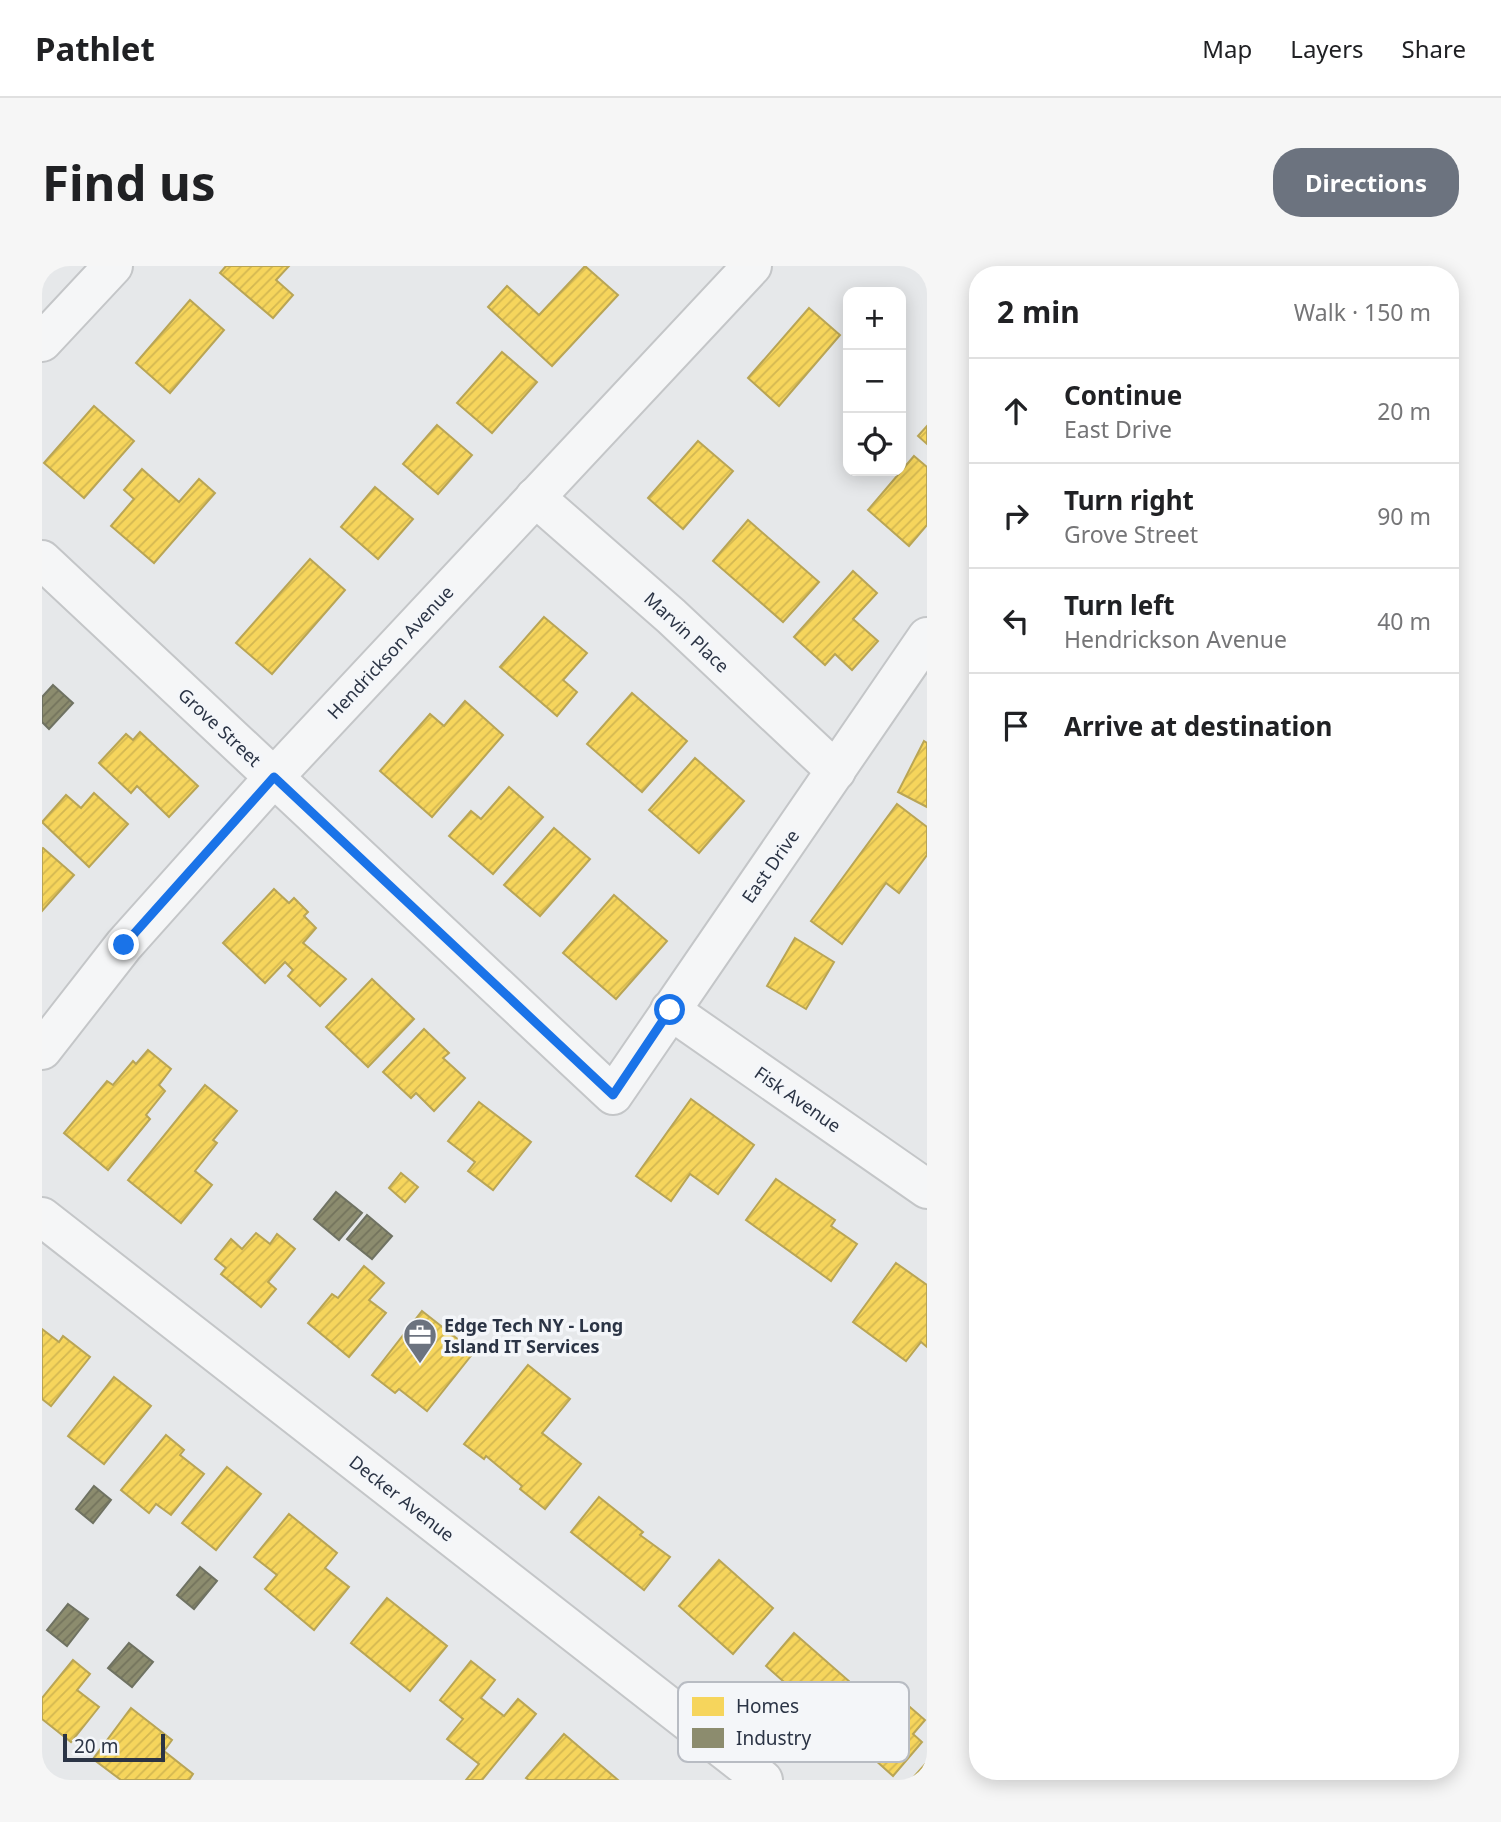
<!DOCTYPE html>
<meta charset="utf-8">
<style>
:root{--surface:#fff;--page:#f6f6f6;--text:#202124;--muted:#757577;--line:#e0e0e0;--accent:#6c737f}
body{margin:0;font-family:"Noto Sans",sans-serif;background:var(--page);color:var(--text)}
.controls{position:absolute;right:21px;top:21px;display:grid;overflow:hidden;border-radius:14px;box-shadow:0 4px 18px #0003}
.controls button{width:63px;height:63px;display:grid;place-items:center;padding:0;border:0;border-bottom:2px solid var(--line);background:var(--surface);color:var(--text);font:35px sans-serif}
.scale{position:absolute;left:21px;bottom:18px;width:102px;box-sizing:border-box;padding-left:7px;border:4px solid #2b3445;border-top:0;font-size:19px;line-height:24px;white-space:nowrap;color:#2b3445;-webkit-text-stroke:5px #f4f6f9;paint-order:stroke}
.stop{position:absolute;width:21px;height:21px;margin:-16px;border:5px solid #1a73e8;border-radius:50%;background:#fff}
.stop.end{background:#1a73e8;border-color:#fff;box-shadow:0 2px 7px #0008}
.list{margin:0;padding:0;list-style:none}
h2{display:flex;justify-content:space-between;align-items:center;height:91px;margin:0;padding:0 28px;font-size:30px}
h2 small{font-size:23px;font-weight:400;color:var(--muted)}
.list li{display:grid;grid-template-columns:46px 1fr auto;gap:21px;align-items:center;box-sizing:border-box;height:105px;padding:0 28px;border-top:2px solid var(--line)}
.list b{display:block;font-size:26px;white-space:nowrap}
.list p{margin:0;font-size:23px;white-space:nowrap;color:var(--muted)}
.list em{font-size:23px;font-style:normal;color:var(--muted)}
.icon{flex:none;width:38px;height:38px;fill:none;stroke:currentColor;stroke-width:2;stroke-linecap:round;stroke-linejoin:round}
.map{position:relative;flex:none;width:885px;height:1514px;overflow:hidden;border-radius:28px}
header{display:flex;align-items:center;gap:42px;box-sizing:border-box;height:98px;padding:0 35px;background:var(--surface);border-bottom:2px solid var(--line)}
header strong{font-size:33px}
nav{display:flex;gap:38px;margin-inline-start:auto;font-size:24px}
.intro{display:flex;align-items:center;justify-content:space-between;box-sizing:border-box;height:168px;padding:0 42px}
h1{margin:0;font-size:49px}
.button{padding:18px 32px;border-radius:28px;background:var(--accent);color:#fff;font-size:24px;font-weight:700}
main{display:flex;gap:42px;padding:0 42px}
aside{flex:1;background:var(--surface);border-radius:28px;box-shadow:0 4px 18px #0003}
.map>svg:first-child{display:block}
</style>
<header>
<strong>Pathlet</strong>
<nav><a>Map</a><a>Layers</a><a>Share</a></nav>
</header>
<div class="intro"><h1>Find us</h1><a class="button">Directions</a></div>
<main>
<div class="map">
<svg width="885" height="1514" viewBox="0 0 885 1514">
<defs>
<pattern id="homes-hatch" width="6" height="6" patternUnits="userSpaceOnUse" patternTransform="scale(1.75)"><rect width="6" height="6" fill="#f6d55c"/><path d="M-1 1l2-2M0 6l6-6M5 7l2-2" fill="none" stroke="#d3b751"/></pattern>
<pattern id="industry-hatch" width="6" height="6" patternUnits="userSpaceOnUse" patternTransform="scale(1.75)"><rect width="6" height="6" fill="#8c8c6e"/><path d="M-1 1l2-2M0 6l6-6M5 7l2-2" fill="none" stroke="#73735c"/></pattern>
</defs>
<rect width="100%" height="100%" fill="#e6e8ea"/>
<!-- homes -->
<g fill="url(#homes-hatch)" stroke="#b9a555" stroke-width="2">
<path d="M184,0H247L234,14L251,29L231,52L178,7Z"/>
<path d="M543,0L576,29L510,100L446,41L465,20L497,49Z"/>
<path d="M148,34L182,64L128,127L94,97Z"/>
<path d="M767,42L798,69L737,140L706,112Z"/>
<path d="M460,86L495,116L450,167L415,137Z"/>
<path d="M52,140L92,175L42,232L2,197Z"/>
<path d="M395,159L430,189L396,228L361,198Z"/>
<path d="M885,160V178L876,170Z"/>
<path d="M656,175L691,205L641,263L606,232Z"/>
<path d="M872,190L885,201V259L867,280L826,244Z"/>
<path d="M100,203L137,236L157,213L173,227L112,297L69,260L92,233L82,224Z"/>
<path d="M333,221L371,253L336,293L299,261Z"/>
<path d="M706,254L777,316L741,356L671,295Z"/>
<path d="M268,293L303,324L230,408L194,377Z"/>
<path d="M811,305L835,327L811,353L836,375L810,404L793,388L783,399L752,371Z"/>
<path d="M502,351L545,387L521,414L535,426L515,450L458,401Z"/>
<path d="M590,427L645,475L600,526L545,478Z"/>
<path d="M423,435L461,469L390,551L338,505L388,448L402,460Z"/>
<path d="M98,466L156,520L127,551L95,520L89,527L57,497L84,468L91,474Z"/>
<path d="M882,475L885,477V541L856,526Z"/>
<path d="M653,492L702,535L657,587L607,544Z"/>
<path d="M467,521L501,551L451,608L407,570L429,545L439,553Z"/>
<path d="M52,527L86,558L47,601L0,556L24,529L39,542Z"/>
<path d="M855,538L885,561V589L857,627L844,617L800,678L769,655Z"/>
<path d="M512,562L548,593L498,650L462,619Z"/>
<path d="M1,582L32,609L0,645V583Z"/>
<path d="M232,623L247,637L252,632L266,646L262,650L274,662L261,677L304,713L278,740L246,710L251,704L243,696L223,717L181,677Z"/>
<path d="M572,629L625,675L574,733L521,687Z"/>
<path d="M753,672L792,696L764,743L725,720Z"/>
<path d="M330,713L372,753L326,801L284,761Z"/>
<path d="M382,763L407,787L401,792L423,812L392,845L374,827L369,832L341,806Z"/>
<path d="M106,784L129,803L117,819L123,825L104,849L108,853L66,904L22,867L65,815L71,819L91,795L94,798Z"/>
<path d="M163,819L195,845L171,874L175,877L153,905L170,919L139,957L86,914Z"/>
<path d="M649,833L712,879L676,928L648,908L629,935L594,910Z"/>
<path d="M437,836L489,876L451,924L426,905L433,896L406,875Z"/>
<path d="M359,907L376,921L363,936L347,922Z"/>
<path d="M734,913L793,954L789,960L815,978L789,1015L704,954Z"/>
<path d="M214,967L228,978L235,968L253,983L226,1016L234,1023L219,1041L179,1008L184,1002L173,993L189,973L200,983Z"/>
<path d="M854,997L885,1019V1081L879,1076L864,1095L811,1056Z"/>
<path d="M322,1000L342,1017L327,1034L344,1047L307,1091L266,1057L290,1028L296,1032Z"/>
<path d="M380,1045L432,1086L385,1145L357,1123L353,1127L330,1109Z"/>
<path d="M0,1063L17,1076L21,1070L48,1091L9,1140L0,1133Z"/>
<path d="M486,1099L528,1133L500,1167L539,1198L503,1243L478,1223L480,1220L444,1190L442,1193L422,1178Z"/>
<path d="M72,1111L109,1140L62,1198L26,1170Z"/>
<path d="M124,1169L142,1184L138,1189L162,1208L129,1249L114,1238L107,1247L79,1224Z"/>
<path d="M185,1201L219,1228L174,1284L140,1257Z"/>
<path d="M557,1231L601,1266L598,1269L628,1291L602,1324L529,1266Z"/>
<path d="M247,1248L295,1287L283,1302L307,1321L272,1364L223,1323L235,1309L212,1291Z"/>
<path d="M677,1294L731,1342L691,1388L637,1340Z"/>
<path d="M345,1332L405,1380L368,1425L309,1377Z"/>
<path d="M752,1367L816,1423L787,1456L724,1400Z"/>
<path d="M31,1394L48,1408L35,1424L57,1441L29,1476L0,1453V1432Z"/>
<path d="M429,1395L453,1414L439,1432L462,1450L476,1433L494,1448L440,1514H424L437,1498L405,1473L421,1453L398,1434Z"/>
<path d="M854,1429L883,1454L871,1468L880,1476L851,1510L813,1476Z"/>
<path d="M89,1442L130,1474L122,1485L151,1508L147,1514H79L51,1493Z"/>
<path d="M522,1468L576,1514H487L484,1512Z"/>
<path d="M885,1496V1514H869Z"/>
</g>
<!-- industry -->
<g fill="url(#industry-hatch)" stroke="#6f7262" stroke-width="2">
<path d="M11,419L31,437L7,463L0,456V431Z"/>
<path d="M294,926L320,947L297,974L272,953Z"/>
<path d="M325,949L350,970L330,993L305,973Z"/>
<path d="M52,1220L69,1234L51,1257L34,1243Z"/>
<path d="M158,1301L175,1315L152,1343L135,1329Z"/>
<path d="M26,1338L46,1353L25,1380L5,1364Z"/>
<path d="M87,1377L111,1396L90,1421L66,1402Z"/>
</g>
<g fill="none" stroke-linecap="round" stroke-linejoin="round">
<!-- minor casing -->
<g stroke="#c4c6c8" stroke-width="42">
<g id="minor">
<path d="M0,76L71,0"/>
<path d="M493,231L629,350L794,505"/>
<path d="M0,294L571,829L885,371"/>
<path d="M628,744L885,923"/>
<path d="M0,784L82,679L232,511L710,0"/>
<path d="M0,951L721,1514"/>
</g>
</g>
<!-- minor -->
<use href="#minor" stroke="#f5f6f7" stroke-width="38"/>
</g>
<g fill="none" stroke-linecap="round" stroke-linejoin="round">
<!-- route -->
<path stroke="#1a73e8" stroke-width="9" d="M82,679L232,511L571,829L628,744"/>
</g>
<!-- icons -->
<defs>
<g id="office-pin" transform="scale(1.75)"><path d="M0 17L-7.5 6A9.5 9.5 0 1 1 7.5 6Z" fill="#6c737f" stroke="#f4f6f9"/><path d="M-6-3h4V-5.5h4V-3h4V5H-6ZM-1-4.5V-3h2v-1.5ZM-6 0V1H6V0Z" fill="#fff"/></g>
</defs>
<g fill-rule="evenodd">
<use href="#office-pin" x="378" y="1069"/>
</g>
<g text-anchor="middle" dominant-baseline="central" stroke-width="7" stroke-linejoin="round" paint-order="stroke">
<!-- street labels -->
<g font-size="18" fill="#2b3445" stroke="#f4f6f9">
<text transform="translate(645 366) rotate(43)">Marvin Place</text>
<text transform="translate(348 386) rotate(-47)">Hendrickson Avenue</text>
<text transform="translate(178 461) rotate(43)">Grove Street</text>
<text transform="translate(728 600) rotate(-55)">East Drive</text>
<text transform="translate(756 833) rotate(35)">Fisk Avenue</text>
<text transform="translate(360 1232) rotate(38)">Decker Avenue</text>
</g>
<!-- poi labels -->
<g font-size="18" font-weight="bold" fill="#2b3445" stroke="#f4f6f9" text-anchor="start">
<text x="402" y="1059">Edge Tech NY - Long<tspan x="402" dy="21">Island IT Services</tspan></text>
</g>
</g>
<!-- legend -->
<rect x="636" y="1416" width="231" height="80" rx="10" fill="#f4f6f9" stroke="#b8bcc3" stroke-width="2"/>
<rect x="650" y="1431" width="32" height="19" fill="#f6d55c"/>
<rect x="650" y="1462" width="32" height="20" fill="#8c8c6e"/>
<g font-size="19" fill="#2b3445">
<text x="694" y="1447">Homes</text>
<text x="694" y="1479">Industry</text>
</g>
</svg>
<div class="controls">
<button>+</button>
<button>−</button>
<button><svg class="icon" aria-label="locate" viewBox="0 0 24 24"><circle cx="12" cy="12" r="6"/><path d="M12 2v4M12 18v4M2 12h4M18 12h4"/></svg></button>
</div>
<div class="scale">20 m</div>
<div class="stop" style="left:628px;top:744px"></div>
<div class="stop end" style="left:82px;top:679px"></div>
</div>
<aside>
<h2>2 min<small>Walk · 150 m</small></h2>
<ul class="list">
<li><svg class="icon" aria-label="ahead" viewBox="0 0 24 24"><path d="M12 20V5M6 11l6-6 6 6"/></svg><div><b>Continue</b><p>East Drive</p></div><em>20 m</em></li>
<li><svg class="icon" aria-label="right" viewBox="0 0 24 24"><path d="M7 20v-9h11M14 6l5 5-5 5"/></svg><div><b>Turn right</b><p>Grove Street</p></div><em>90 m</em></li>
<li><svg class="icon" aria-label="left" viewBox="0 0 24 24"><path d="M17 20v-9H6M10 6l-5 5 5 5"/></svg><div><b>Turn left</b><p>Hendrickson Avenue</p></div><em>40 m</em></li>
<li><svg class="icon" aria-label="arrive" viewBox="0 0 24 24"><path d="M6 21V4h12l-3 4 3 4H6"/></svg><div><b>Arrive at destination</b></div></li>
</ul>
</aside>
</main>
